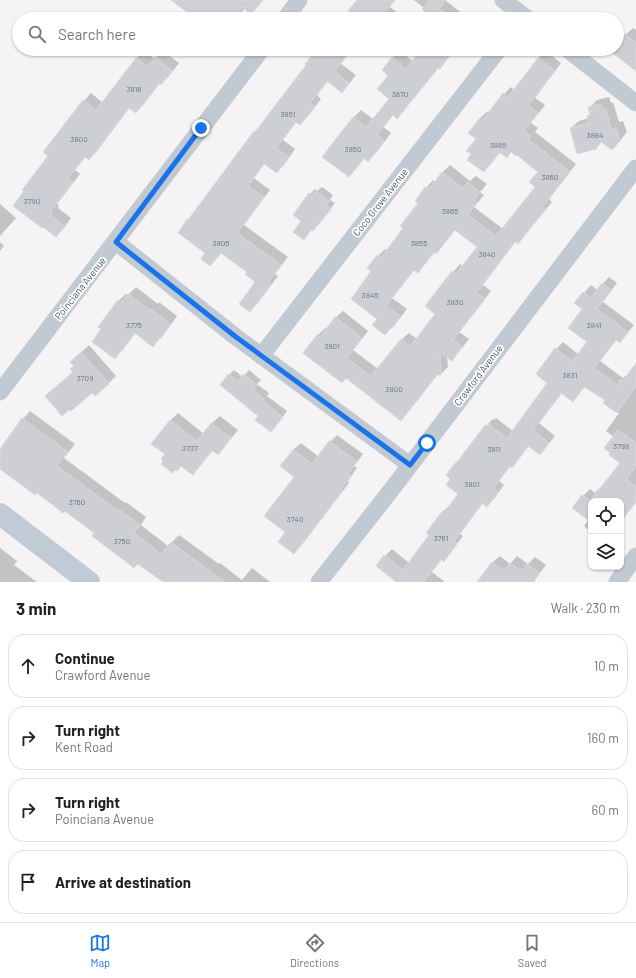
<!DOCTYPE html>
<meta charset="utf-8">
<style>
:root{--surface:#fff;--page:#f2f2f2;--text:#222;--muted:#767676;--line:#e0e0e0;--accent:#1a73e8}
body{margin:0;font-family:Barlow,sans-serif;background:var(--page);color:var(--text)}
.controls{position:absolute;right:12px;bottom:12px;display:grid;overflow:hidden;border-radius:8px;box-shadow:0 1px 3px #0004}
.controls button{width:36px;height:36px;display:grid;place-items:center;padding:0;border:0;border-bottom:1px solid var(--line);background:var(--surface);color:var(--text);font:20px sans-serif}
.stop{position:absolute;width:12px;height:12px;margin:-9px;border:3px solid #1a73e8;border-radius:50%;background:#fff}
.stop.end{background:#1a73e8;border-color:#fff;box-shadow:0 1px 4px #0008}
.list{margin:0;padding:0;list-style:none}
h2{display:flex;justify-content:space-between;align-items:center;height:52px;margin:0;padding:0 16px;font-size:17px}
h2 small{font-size:13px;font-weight:400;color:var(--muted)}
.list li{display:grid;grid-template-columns:26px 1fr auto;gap:12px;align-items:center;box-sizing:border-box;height:64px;margin:0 8px 8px;padding:0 8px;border:1px solid var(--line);border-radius:16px}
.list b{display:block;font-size:15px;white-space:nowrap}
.list p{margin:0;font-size:13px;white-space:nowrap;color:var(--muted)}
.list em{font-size:13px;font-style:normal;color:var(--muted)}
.icon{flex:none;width:22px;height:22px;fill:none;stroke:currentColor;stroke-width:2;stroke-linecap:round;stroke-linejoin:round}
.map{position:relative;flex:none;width:636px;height:582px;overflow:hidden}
.search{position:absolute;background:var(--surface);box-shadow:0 1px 3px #0004;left:12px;right:12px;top:12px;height:44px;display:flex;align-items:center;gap:10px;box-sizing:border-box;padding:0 14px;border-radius:22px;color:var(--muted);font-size:15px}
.sheet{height:340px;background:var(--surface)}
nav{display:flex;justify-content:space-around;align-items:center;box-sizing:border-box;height:56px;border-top:1px solid var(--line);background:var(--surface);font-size:11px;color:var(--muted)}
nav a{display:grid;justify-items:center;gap:2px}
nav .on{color:var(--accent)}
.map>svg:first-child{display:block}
</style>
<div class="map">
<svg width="636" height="582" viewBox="0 0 636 582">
<rect width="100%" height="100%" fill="#f5f3f3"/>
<!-- shadow -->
<g fill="#0003">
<path d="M173,0H263L251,13L245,8L236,19H197Z"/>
<path d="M358,0H395L390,7L398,13L394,19H347L352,13Z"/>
<path d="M414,0H447L446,1L470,19H421L427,12L424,8Z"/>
<path d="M633,28L636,30V69L615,49H617V46L625,35Z"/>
<path d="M318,49H363L357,55L354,52L351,55L348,54L341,64L356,75L349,84L342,91L328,81L317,95L321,99L308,116L300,124L297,121L283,140L295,149L284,165L276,172L265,163L254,178L270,190L244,225L288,257L275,274L278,276L258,303L250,311L257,282L248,272L222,253L210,265L206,253L180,232L188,219L195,212L255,132L260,126L308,65Z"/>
<path d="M422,49H455L447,60L440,67H439L404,110L397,117L394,114L383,127L391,133L376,153L368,160L365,158L356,169L349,176L323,157L354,117L361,110L373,119L390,98V75L392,58L400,51L413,61Z"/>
<path d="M144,51L155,59L163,51L179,63L169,76L161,84L160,83L144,104L136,112L130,107L97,151L89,159L86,156L75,170L80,174L57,204L59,206L58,208L71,218L64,228L56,236L43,225L50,156L84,101L91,93L103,103L137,58Z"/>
<path d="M546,51L561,63L535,98L545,105L531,123L538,128L535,132L576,164L549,199L552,202L525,235L518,242L516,241L483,285L491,291L459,332L469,339L459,352L452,359L447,356L448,367L441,374H438L408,412L401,419L346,377L304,353L318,335L325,328L327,329L335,318L343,311L368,331L353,350L378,369L401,340L409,333L417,339L437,313L453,272L460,264L463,267L478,247L457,226L441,246H443L436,253L435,252L425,264L418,272L415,269L392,298L407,309L393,327L385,334L378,318L373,271L378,256L385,249L387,250L404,228L419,203L426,188L433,180L435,182L442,173L450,165L470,181L476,176L487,184L480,192L484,195L474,207L503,229L537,186L539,171L517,154L512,151L506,157L500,152L491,164L484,171L472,154L477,138L480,118L488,111L490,113L504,94L511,87L514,90L538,58Z"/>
<path d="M609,97L611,103L613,102L619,122L623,121L627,132L620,141H602L595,148L571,128L579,121L589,118L591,114L589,108L597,100Z"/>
<path d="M322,187L333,195L330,200L335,203L318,225L313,230L312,229L308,234L303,221L310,194L315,189L317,191Z"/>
<path d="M0,204L16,218L0,236Z"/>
<path d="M0,242L4,246L0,251Z"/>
<path d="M609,277L617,283L603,302L634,325L626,335L620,342L617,339L600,361L623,378L628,374H629L636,365V502L621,522V501H591V532L584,526L589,519L574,508L583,496L590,489L595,493L598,489L600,491L622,463L614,437L606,431L619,413L605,403L607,400L585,386L573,401L562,393L539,423L555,436L546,447L540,454L529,446L519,459L512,466L511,465L499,481L504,485L494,499L487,505L483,503L460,534L463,536L450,553L444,560L442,559L432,572L445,582H398L385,556L392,549L409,563L430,535L441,513L448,507H449L459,494L486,426L493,419L494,420L496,418L513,431L549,383L556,349L563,342L578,354L588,342L584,309L576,302L591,285L597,290Z"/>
<path d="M136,287L158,304L159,302L177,316L161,338L153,345L136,332L123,350L115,357L103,329L99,326L118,301L126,294L128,295Z"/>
<path d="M89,345L116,376L108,384L93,392L46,396L74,372L75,366L71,362Z"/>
<path d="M234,370L243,377L249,370L261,380L257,384L269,393L267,396L287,411L276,426L259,416L229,375Z"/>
<path d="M30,411L75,444L64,458L125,503L126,502L146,517L141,525L168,546L179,535L219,564L220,563L242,580L252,568L270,582H162L163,581L96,533L65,510L0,468V450L23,419Z"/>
<path d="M178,413L204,434L212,423L220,416L238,430L225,446L218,454L213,450L200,466L193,473L166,454L170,421Z"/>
<path d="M337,435L363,454L354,466L357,468L348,481L349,483L301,546L294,553L286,532L295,477L293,450L301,443L319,457L330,442Z"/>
<path d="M0,548L17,561L14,565L37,582H0Z"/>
<path d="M500,556L510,564L517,556L528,564L535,557L546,565L533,582H478L493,562Z"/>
</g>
<!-- building -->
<g fill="#cdcfd5" stroke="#d7d9de">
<path d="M171,0H263L251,15L242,7L233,19H196Z"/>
<path d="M357,0H395L380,19H359L348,11Z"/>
<path d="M429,0H446L439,9L453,19H420L425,12L422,9Z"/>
<path d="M625,34L636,43V71L611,52L614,49H617V45Z"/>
<path d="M317,49H352L334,71L349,83L342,93L327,81L310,103L315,107L300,125L296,122L276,148L289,157L277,173L264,164L248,186L264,197L237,233L281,265L268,282L271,284L250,312L239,304L255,282L245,274L247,272L221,253L210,266L201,259L205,253L178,233L187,219L188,220L254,131L255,132L306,65L305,64Z"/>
<path d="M421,49H454L440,69L438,68L397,119L393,115L377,135L384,141L368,162L364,158L349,177L322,157L353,117L366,127L389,99L377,89L388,76L382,70L392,57L406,69Z"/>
<path d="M155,57L172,71L161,85L159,83L136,113L129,108L89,160L85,157L68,178L73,182L50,212L52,214L51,216L65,226L56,237L43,227L42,228L13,206L24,191L22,190L48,156L43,152L83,100L96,110L136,58L148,67Z"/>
<path d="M538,58L555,71L528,105L538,113L524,131L531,136L528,139L570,172L542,207L545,209L518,244L515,241L476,293L485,299L453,340L462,347L452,361L440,352L441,375H437L401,421L346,378L342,383L303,353L317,335L320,337L335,317L362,338L347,358L371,376L401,339L410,347L435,314L425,306L452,271L456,274L477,247L455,230L436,254L434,252L418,273L414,270L386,306L400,316L385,335L372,325L377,319L351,299L371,271L367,268L377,255L381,258L403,228L400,226L418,203L415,201L425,187L429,189L442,172L463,188L468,182L480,192L474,200L477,202L468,215L496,236L535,187L529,182L538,172L517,155L516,156L511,152L507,158L499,152L484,172L467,160L471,154L466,151L476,139L468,133L480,118L483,120L503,93L508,97Z"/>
<path d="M601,104L603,110L606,109L611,129L616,128L620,141L612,150L601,142L596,149L577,154L570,128L589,123L587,116L590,115L588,107Z"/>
<path d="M316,191L329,201L326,205L331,209L313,231L311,230L304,240L293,232L301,221L293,215L309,193L312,196Z"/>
<path d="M602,283L611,290L597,309L628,332L620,343L616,340L594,368L617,385L620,380L623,381L636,363V386L617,413L603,403L605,400L584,387L573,402L561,393L533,430L549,443L540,455L528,446L512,468L510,466L493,488L498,492L487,507L482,503L454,541L457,544L444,562L441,559L424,582H394L395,581L376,566L384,555L403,570L429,535L426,533L441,513L443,514L458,494L446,485L450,479L446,475L457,461H458L485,425L487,426L489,424L507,438L547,383L536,374L555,348L572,361L587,342L568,328L582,309L574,303L583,292L591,298Z"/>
<path d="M128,294L150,310L151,309L170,324L153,347L135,333L115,359L92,342L101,329L98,327L117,301L121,303Z"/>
<path d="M81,352L109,384L95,396L92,393L71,411L69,410L62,416L45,396L73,372L70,369L74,366L70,362Z"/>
<path d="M228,374L238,381L243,374L257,385L253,390L264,399L262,401L283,417L271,432L255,420L258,416L220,385Z"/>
<path d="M22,418L68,452L57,466L117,510L118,509L140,525L134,533L161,554L171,542L225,582H163L138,564L134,568L92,536L94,533L65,511L63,513L37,493L35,495L0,469V449Z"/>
<path d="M170,420L197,441L211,423L231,438L218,455L212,450L193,475L181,466L177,471L175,470L172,473L161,464L163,461L161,459L165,454L151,444Z"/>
<path d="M618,430L636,443V466L626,479L636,487V501L621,521V501H590L591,522L572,508L582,495L590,501L620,463L609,455L610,453L604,448Z"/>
<path d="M329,441L357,462L348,473L351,476L341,489L343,490L294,554L278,542L285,532L264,516L294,477L280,466L293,450L312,464Z"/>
<path d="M492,562L504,571L510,563L521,571L527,564L540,573L534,581L535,582H477Z"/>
</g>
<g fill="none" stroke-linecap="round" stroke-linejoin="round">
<!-- street -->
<g stroke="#c1cad2" stroke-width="17">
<path d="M503,0L528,19"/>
<path d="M285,19L299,0"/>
<path d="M567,49L636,103"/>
<path d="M116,242L236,337L410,465"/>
<path d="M261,356L499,49"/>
<path d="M0,392L262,49"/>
<path d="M319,582L392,489L636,168"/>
<path d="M617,582L636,556"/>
</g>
<!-- secondary -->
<path stroke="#c1cbd6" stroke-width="22" d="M0,514L89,582"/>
</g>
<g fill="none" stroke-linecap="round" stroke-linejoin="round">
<!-- route -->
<path stroke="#1a73e8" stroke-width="5" d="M201,128L116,242L236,337L410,465L427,443"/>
</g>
<g text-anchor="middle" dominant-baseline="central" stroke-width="3.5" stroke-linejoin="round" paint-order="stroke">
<!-- number labels -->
<g font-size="8" fill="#6b747e">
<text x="134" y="89">3818</text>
<text x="400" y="94">3870</text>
<text x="288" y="114">3851</text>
<text x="595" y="135">3884</text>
<text x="79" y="139">3800</text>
<text x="498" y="145">3885</text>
<text x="353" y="149">3850</text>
<text x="550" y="177">3860</text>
<text x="32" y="201">3790</text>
<text x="450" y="211">3865</text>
<text x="221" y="243">3805</text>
<text x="419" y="243">3855</text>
<text x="487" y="254">3840</text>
<text x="370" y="295">3845</text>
<text x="455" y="302">3830</text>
<text x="134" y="325">3775</text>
<text x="594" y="325">3841</text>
<text x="332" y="346">3801</text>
<text x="570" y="375">3831</text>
<text x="85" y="378">3709</text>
<text x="394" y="389">3800</text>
<text x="621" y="446">3798</text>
<text x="190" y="448">3737</text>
<text x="494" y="449">3811</text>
<text x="472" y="484">3801</text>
<text x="77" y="502">3760</text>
<text x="295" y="519">3740</text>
<text x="441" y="538">3761</text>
<text x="122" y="541">3750</text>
</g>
<!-- street labels -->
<g font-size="10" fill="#4a5661" stroke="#fff">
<text transform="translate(380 202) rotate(-52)">Coco Grove Avenue</text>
<text transform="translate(80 288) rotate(-52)">Poinciana Avenue</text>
<text transform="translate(478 375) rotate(-53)">Crawford Avenue</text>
</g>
</g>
</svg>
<div class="controls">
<button><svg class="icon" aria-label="locate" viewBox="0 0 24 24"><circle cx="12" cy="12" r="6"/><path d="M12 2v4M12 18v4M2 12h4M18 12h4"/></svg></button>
<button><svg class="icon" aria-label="layers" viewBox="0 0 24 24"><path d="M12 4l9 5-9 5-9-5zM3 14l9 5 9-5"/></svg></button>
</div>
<div class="stop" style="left:427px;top:443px"></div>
<div class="stop end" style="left:201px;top:128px"></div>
<div class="search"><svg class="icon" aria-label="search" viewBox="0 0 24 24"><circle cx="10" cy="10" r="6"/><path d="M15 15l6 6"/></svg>Search here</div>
</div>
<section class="sheet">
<h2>3 min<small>Walk · 230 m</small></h2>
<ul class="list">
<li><svg class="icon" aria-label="ahead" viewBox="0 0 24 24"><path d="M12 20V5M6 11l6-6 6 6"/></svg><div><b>Continue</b><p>Crawford Avenue</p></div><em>10 m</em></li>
<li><svg class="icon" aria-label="right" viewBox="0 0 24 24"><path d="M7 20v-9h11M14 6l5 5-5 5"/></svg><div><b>Turn right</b><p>Kent Road</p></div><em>160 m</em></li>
<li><svg class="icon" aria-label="right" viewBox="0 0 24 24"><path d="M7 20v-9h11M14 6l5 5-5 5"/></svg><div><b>Turn right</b><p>Poinciana Avenue</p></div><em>60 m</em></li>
<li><svg class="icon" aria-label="arrive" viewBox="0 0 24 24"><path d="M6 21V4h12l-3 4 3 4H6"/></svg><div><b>Arrive at destination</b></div></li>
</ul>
</section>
<nav>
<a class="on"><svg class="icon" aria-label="map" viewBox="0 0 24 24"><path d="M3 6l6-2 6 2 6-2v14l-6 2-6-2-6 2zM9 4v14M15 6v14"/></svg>Map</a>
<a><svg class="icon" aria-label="directions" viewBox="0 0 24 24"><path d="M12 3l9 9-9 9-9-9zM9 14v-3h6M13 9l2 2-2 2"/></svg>Directions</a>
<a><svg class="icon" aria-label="saved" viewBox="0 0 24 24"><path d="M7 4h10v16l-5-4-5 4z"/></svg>Saved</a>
</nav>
